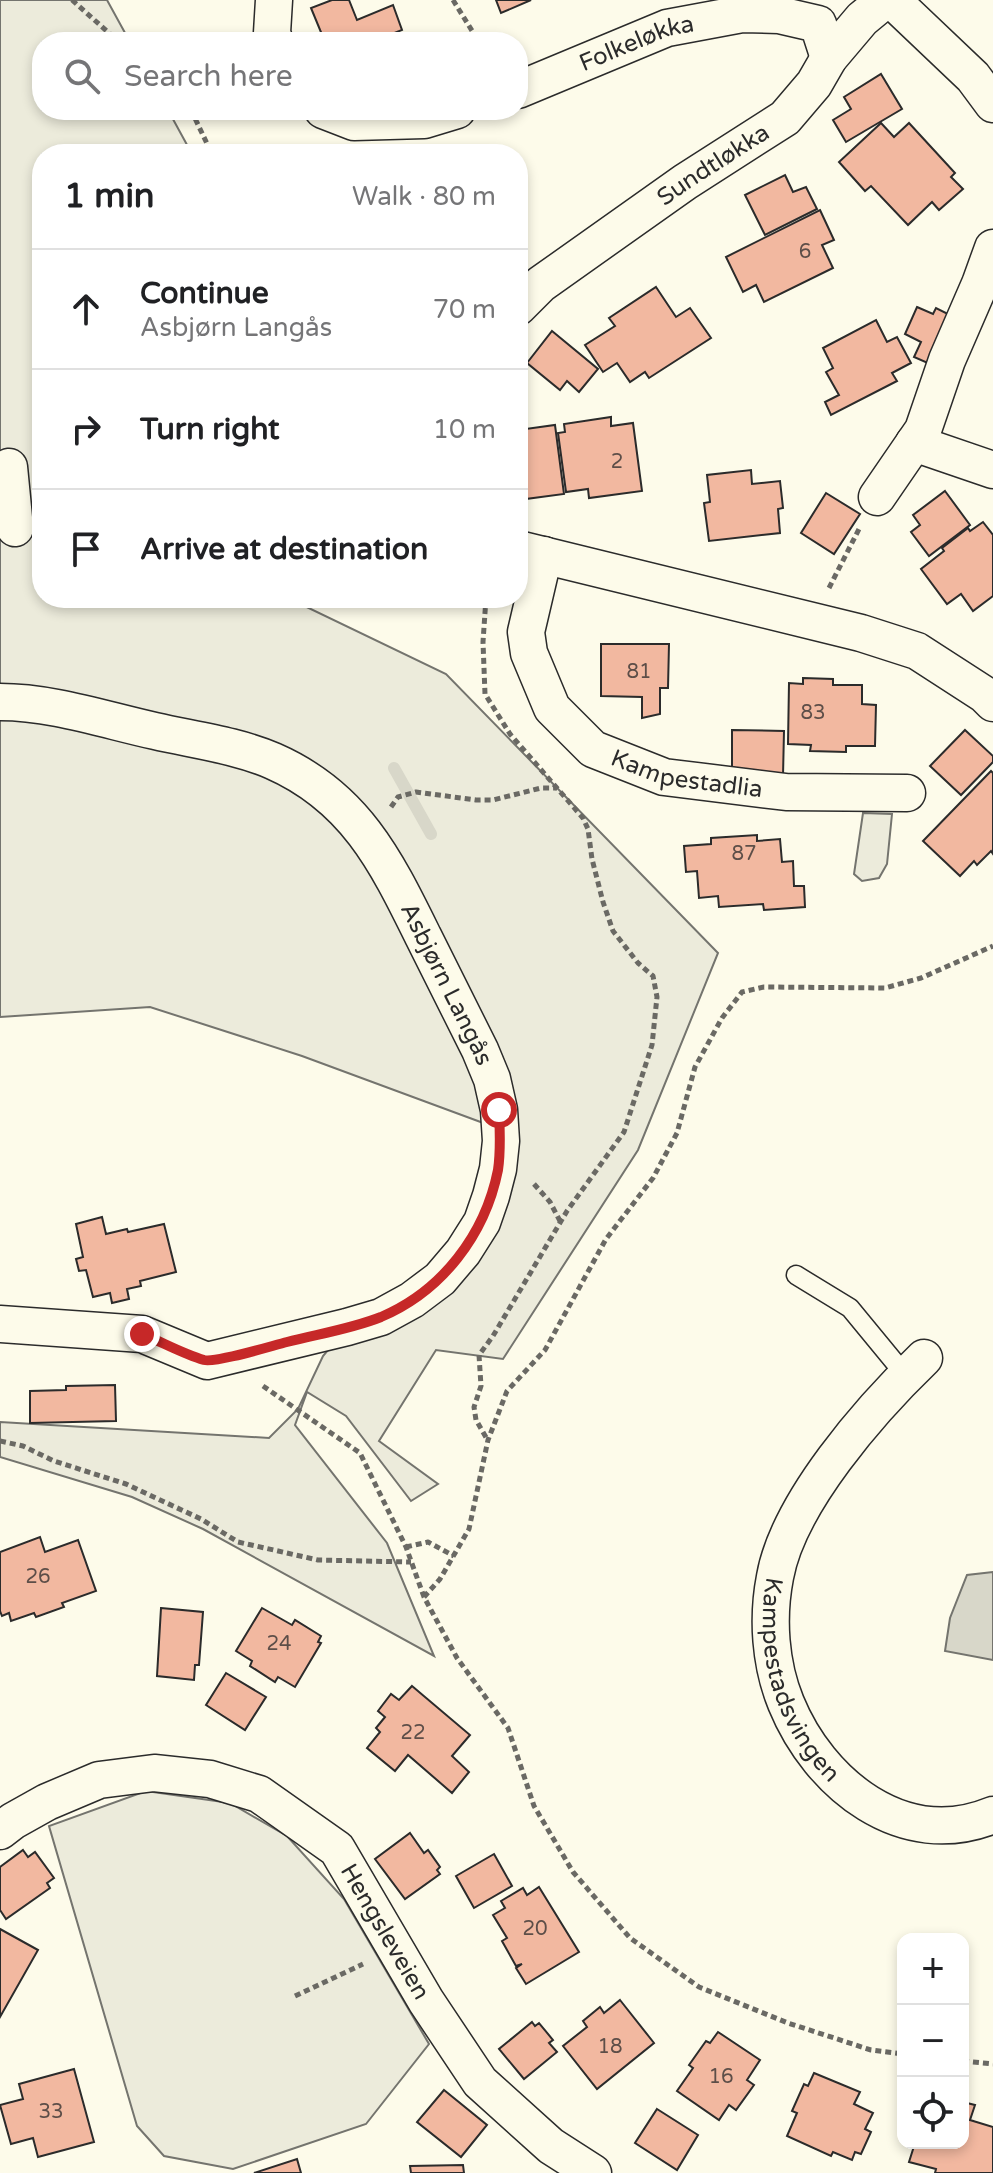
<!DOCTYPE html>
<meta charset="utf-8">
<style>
:root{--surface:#fff;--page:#f2f2f2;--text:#202124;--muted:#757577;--line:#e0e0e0}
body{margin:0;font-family:"Varela Round",sans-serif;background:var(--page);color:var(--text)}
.controls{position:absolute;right:24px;bottom:24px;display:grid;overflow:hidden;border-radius:16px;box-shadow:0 4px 12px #0003}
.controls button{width:72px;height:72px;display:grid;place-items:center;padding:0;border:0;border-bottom:2px solid var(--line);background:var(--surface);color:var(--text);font:40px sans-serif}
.stop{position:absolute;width:24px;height:24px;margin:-18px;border:6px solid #c62828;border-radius:50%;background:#fff}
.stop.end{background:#c62828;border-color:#fff;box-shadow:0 2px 8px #0008}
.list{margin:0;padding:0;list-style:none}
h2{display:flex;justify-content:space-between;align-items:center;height:104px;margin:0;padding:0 32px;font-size:34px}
h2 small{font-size:26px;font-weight:400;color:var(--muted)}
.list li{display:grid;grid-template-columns:52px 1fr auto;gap:24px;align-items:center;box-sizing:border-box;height:120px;padding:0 32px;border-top:2px solid var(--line)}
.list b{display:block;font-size:30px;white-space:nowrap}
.list p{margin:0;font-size:26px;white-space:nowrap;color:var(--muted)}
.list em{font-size:26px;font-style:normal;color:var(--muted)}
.icon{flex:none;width:44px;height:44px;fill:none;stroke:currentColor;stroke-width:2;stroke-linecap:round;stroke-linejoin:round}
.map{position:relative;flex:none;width:993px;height:2173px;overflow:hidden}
.search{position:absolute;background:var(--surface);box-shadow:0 4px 12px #0003;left:32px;top:32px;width:496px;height:88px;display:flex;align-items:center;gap:20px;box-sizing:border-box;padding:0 28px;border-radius:32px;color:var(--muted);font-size:30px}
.panel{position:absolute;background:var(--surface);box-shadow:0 4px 12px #0003;left:32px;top:144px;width:496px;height:464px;border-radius:32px}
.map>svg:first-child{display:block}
</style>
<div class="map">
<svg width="993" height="2173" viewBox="0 0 993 2173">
<rect width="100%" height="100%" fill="#fdfbea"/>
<!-- green -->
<g fill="#ecebdb" stroke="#74746e" stroke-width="2">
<path d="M0,0H107L130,42H42V110H168L192,154H42V598H288L446,674L718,953L638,1150L503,1359L436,1350L379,1441L438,1484L411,1501L346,1416L307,1392L295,1425L387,1543L434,1656L203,1529L132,1497L0,1457V1422L269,1438L298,1409L323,1356L328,1350L506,1205L513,1134L302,1056L150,1007L0,1017Z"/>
<path d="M863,813L892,814L887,864L879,878L862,881L854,874Z"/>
<path d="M146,1791L230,1803L287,1836L344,1899L429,2044L366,2124L233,2169L164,2156L137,2126L49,1826Z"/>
</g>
<!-- water -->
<path fill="#d8d7c9" stroke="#74746e" stroke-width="2" d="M993,1572V1660L945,1651L950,1618L967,1575Z"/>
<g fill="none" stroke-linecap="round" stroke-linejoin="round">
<!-- stream -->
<path stroke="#d8d7c9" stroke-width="12" d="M394,768L431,834"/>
</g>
<!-- building -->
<g fill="#f2b8a0" stroke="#2b2b2b" stroke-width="2">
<path d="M332,0H349L357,20L393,5L402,30L372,42H325L311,8Z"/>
<path d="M496,0H531L501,13Z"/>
<path d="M881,74L902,109L846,142L833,120L851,109L844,97Z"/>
<path d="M881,123L894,137L909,123L955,173L951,177L963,189L939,210L932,202L908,225L871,186L865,191L839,162Z"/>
<path d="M785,175L793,192L806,187L817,209L765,235L745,195Z"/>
<path d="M820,210L834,240L822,245L833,268L764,302L756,285L743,292L726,257Z"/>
<path d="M656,287L676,317L690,308L711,338L649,378L645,372L630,382L617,363L603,372L585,345L615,326L609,318Z"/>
<path d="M917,307L933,314L936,308L952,316L930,364L914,357L921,342L905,334Z"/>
<path d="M876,320L887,342L897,337L911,363L892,373L897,381L831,415L825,402L839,395L826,372L833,368L823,348Z"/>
<path d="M552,331L598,369L579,392L567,381L560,390L527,363Z"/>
<path d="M611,417V426L633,423L642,491L589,498L588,489L566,492L558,433L565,432L564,424Z"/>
<path d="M555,425L564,494L518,500V430Z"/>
<path d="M751,470L752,484L780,481L783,508L778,509L780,533L709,541L704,503L710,502L707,475Z"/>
<path d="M945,491L970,525L929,556L911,532L920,525L913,515Z"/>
<path d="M826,493L860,514L834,554L801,533Z"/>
<path d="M983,522L993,535V596L973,611L961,594L947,604L921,569L944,551L942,548L968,528L970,531Z"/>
<path d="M601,644H669L668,688H660V714L642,718V697L601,696Z"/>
<path d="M803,678L833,679V685H862V704L876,705L875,746H846V752L810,751L811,745L788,744L789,683L803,684Z"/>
<path d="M732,730L784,731L783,776H732Z"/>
<path d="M965,730L993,756V762L961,795L930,766Z"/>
<path d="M991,771L993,773V854L991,851L977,865L974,861L960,876L923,841Z"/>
<path d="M757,835V841L780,839L782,862L793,861L794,886H804L805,907L764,910L763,904L719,907L718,896L699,898L697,871L686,872L684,846L711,844V838Z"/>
<path d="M102,1217L106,1234L127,1229L128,1232L164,1224L176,1272L140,1281L141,1286L127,1289L129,1299L112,1303L110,1293L93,1297L86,1270L79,1271L76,1259L83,1257L76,1224Z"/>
<path d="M115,1385L116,1421L30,1423V1391L66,1390V1386Z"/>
<path d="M40,1537L45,1552L78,1540L96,1591L62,1603L64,1607L36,1617L34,1613L11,1621L9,1613L2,1616L0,1611V1552Z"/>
<path d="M161,1608L203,1612L199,1665H195L194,1680L157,1676Z"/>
<path d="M262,1608L292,1625L295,1620L321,1636L318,1642L321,1643L295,1687L278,1677L275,1682L250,1666L252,1661L236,1651Z"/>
<path d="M226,1673L266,1697L245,1730L206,1705Z"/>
<path d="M412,1686L470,1735L452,1756L469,1772L452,1793L408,1755L395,1771L367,1748L380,1732L376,1728L385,1717L378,1711L391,1694L399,1700Z"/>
<path d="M410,1833L424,1853L428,1850L440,1867L437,1870L440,1874L405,1899L375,1859Z"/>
<path d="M23,1850L28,1857L35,1852L54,1878L47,1883L50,1888L6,1919L0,1910V1867Z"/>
<path d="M494,1854L512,1886L474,1908L456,1876Z"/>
<path d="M539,1887L579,1952L526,1984L516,1968L522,1964L516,1966L502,1941L507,1938L493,1915L505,1908L501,1901L523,1888L527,1895Z"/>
<path d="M0,1929L38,1950L0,2017Z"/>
<path d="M620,2000L654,2043L597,2089L563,2046L587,2027L583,2021L600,2007L604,2013Z"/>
<path d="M532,2022L535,2026L539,2023L553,2040L549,2043L557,2052L524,2079L499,2049Z"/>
<path d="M718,2032L760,2060L747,2080L754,2085L736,2110L729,2105L719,2120L677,2091L693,2068L689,2065L706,2041L710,2043Z"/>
<path d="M74,2069L94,2142L38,2157L33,2138L11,2144L0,2105L23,2099L19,2084Z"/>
<path d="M814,2073L860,2092L854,2104L873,2113L865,2129L871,2132L861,2154L855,2152L852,2160L833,2152L831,2156L787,2136L797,2113L792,2111L804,2084L808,2086Z"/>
<path d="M444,2090L487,2125L461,2157L417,2122Z"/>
<path d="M963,2102L975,2105L970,2120L993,2127V2173H935L936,2169L909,2162L915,2143H963Z"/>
<path d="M657,2109L698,2135L677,2170L635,2143Z"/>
<path d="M297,2159L301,2173H254Z"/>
<path d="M463,2165L464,2173H411L410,2166Z"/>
</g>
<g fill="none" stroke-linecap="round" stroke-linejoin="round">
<!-- lane casing -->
<g stroke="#2b2b2b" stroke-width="21">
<path id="lane" d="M796,1275L850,1308L906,1376"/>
</g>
<!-- street casing -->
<g stroke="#2b2b2b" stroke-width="39">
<g id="street">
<path d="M274,0L272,33L275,42"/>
<path d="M892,0L973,77L993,104"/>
<path id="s1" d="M518,90L667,28L742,14L779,15L818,24L829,58"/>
<path d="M323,110L354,122L424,120L457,110"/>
<path id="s2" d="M518,307L541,284L685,182L785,118L814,84L829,58L862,19L885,0"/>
<path d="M914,443L993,470"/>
<path d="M9,467L15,528"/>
<path d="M877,497L923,430L947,360L980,284L993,248"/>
<path d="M518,549L861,633L917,651L985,695L993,703"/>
<path id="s3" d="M544,555L526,632L529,653L552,708L593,749L664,777L786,792L907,793"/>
<path id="s4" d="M0,702C52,702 105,720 155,731C194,740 236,745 273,761C355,797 386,861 423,936C442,974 461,1012 480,1050L492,1079L499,1110L501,1141L498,1169L491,1196L482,1222L463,1252L440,1279L412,1300L381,1317L347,1327L207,1361L142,1334L0,1324"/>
<path id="s5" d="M924,1358C871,1409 788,1503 775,1577C767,1618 770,1664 786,1703C819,1784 903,1852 993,1815"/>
<path id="s6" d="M0,1831L13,1821L47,1802L99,1780L154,1773L210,1779L259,1794L337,1849L426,2001L480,2082L551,2146L593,2173"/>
</g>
</g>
<!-- path -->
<g stroke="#6a6964" stroke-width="5" stroke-dasharray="6 4" stroke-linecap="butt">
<path d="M72,0L119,42"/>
<path d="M453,0L479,42"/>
<path d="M191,110L212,154"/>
<path d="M829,588L859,529"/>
<path d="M486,598L483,642L485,694L510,734L583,818L588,829L592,859L603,902L613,931L638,963L653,976L657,997L652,1045L624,1132L567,1211L493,1336L479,1355L481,1386L474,1407L476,1420L487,1439"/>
<path d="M391,807L398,797L416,792L476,800H493L541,788H557"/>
<path d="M534,1184L550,1202L560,1221"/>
<path d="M263,1386L360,1453L406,1547L424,1597L457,1658L508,1728L534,1806L573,1872L630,1938L699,1987L788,2023L871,2050L903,2054"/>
<path d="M0,1441L23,1446L54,1461L126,1484L201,1519L238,1542L318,1560L411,1562"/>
<path d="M406,1547L428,1542L454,1556"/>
<path d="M424,1597L440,1579L469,1529L488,1440L507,1391L545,1350L606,1239L653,1178L677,1133L695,1067L722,1018L742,992L764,987L885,988L921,978L993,946"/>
<path d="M295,1996L363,1964"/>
<path d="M963,2061L993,2064"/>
</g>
<!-- lane -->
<use href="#lane" stroke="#fdfbea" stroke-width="18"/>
<!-- street -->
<use href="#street" stroke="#fdfbea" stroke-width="36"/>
</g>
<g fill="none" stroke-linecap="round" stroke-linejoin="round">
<!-- route -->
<path stroke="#c62828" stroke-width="10" d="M142,1334C162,1342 183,1354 204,1360C216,1363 271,1346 287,1342C318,1334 351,1329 381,1317C442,1291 485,1235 498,1170C501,1150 500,1130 499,1110"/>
</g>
<g text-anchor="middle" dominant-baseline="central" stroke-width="6" stroke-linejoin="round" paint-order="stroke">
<!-- number labels -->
<g font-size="20" fill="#5d4e48">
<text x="805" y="252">6</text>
<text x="617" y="462">2</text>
<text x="639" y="672">81</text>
<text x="813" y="713">83</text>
<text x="744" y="854">87</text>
<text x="38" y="1577">26</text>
<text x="279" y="1644">24</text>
<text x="413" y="1733">22</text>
<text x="535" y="1929">20</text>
<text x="610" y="2047">18</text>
<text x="721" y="2077">16</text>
<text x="51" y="2112">33</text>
</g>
<!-- street labels -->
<g font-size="24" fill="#2b2b2b" stroke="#fdfbea">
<text stroke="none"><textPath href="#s1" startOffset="128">Folkeløkka</textPath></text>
<text stroke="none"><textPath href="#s2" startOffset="242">Sundtløkka</textPath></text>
<text stroke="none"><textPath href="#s3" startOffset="316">Kampestadlia</textPath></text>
<text stroke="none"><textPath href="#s4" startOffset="570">Asbjørn Langås</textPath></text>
<text stroke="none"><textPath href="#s5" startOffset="378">Kampestadsvingen</textPath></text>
<text stroke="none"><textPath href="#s6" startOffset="466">Hengsleveien</textPath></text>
</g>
</g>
</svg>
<div class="controls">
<button>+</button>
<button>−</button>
<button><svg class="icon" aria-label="locate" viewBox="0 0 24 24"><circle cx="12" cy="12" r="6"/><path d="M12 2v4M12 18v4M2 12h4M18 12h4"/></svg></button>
</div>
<div class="stop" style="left:499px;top:1110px"></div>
<div class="stop end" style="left:142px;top:1334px"></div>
<div class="search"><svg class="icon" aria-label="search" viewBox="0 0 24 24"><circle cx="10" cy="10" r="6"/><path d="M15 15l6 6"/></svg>Search here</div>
<section class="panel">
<h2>1 min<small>Walk · 80 m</small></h2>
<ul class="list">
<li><svg class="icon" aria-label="ahead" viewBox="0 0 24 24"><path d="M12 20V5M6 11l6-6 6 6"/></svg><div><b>Continue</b><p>Asbjørn Langås</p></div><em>70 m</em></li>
<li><svg class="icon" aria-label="right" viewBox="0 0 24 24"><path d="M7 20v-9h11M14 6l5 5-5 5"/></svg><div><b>Turn right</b></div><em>10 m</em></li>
<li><svg class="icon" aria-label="arrive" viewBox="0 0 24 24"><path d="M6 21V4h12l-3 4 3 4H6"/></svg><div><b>Arrive at destination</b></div></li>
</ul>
</section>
</div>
